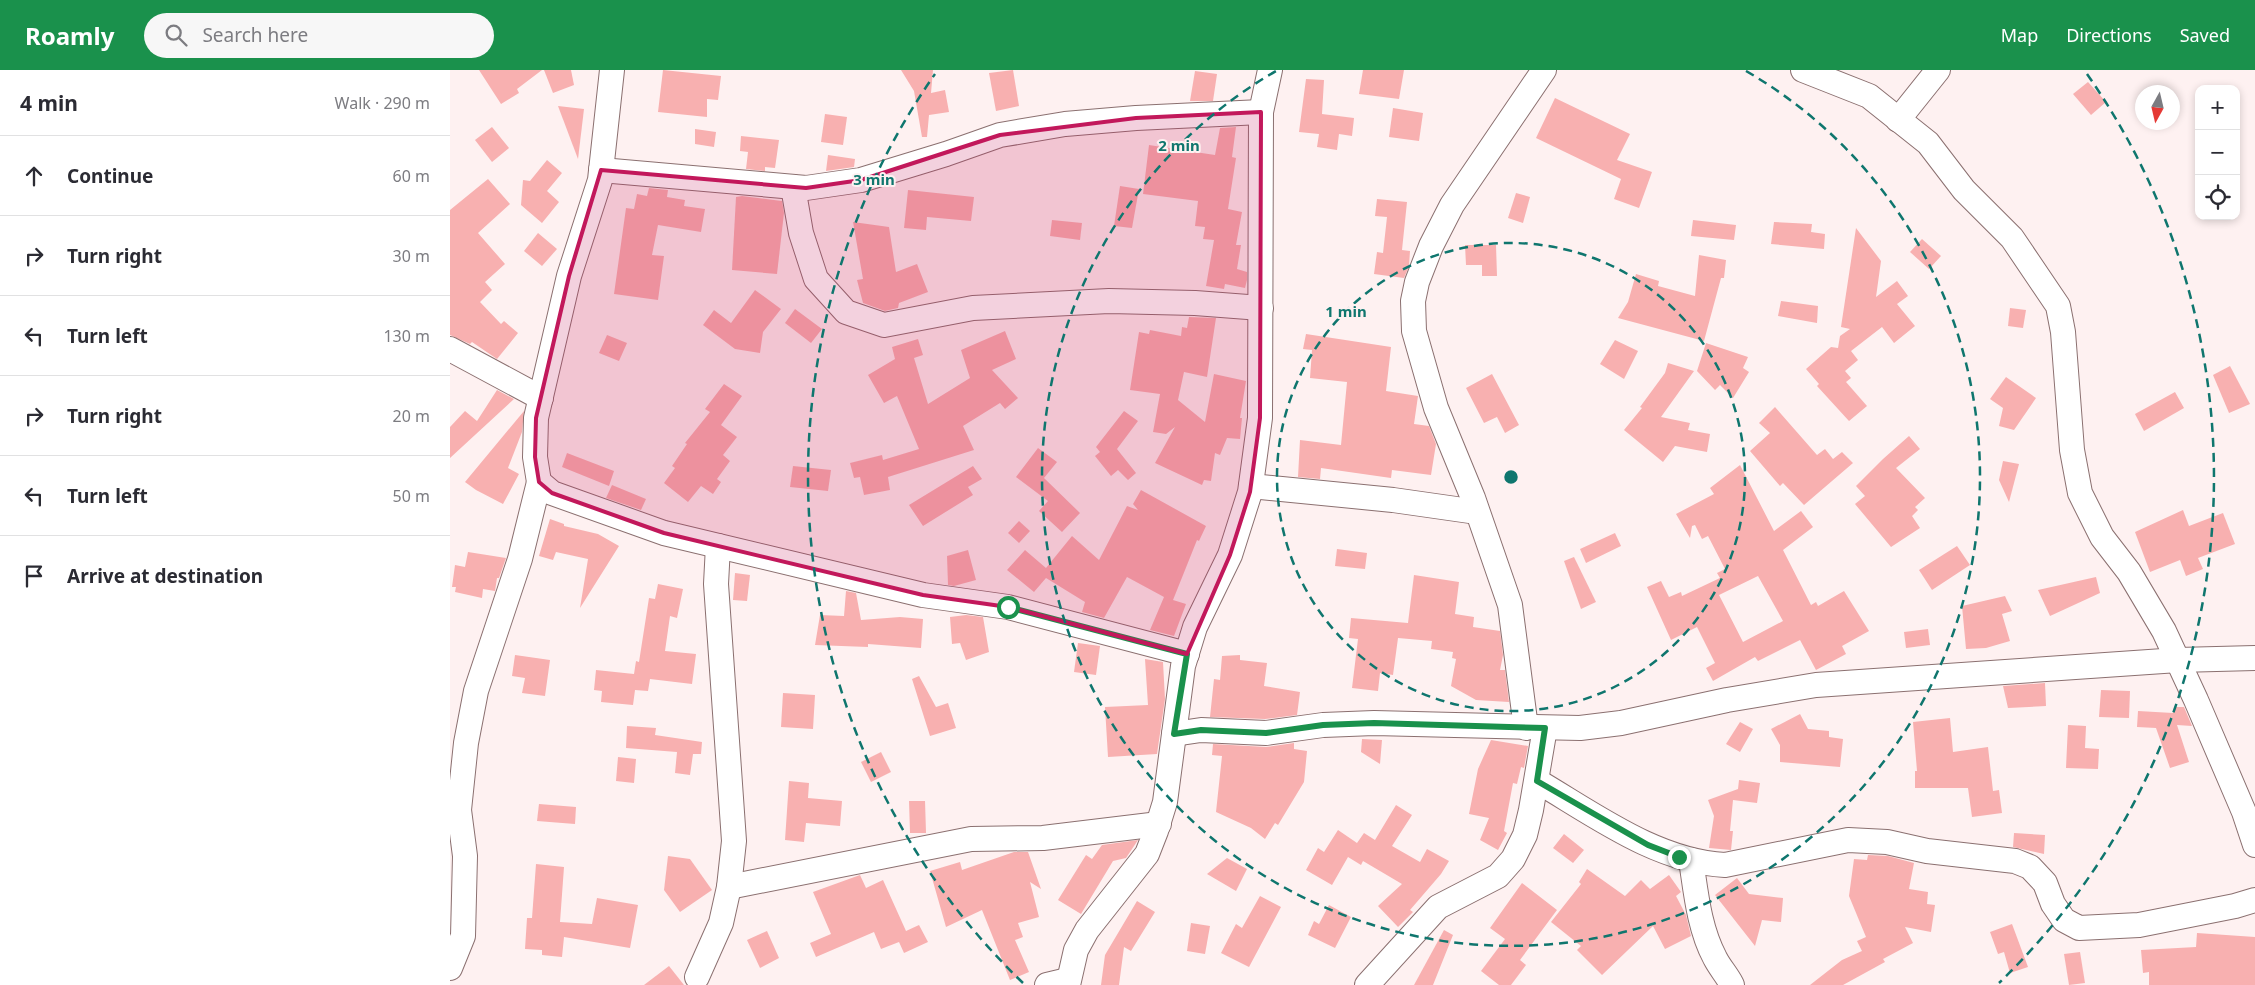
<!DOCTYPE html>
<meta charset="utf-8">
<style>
:root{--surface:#fff;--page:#f7f7f7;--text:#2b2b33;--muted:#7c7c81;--line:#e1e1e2;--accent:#1a914c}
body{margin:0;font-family:"Noto Sans",sans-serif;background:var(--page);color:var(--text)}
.controls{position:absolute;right:15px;top:15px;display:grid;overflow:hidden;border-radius:10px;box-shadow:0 2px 8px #0003}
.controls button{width:45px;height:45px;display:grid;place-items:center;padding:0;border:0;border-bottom:1px solid var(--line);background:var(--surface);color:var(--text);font:25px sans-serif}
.compass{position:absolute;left:1685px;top:15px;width:45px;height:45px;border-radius:50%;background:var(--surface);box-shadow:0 2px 8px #0003;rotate:188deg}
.stop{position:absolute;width:15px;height:15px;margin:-11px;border:4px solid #1a914c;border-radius:50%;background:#fff}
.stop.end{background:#1a914c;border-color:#fff;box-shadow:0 1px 5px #0008}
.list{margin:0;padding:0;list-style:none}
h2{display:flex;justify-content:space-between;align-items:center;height:65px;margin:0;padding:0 20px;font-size:21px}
h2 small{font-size:16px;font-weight:400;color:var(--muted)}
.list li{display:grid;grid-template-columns:32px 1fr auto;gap:15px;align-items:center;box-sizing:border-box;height:80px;padding:0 20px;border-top:1px solid var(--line)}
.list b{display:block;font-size:19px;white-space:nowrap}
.list em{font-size:16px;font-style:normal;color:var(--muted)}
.icon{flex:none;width:28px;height:28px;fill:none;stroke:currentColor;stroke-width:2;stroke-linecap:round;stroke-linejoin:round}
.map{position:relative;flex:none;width:1805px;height:915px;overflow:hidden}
header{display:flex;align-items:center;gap:30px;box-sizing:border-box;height:70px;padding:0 25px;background:var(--accent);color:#fff}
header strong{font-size:24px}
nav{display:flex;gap:28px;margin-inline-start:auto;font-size:18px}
.search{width:350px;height:45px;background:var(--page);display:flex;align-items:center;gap:12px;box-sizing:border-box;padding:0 18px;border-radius:28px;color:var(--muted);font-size:19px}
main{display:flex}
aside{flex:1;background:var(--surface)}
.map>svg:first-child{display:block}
</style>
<header>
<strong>Roamly</strong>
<div class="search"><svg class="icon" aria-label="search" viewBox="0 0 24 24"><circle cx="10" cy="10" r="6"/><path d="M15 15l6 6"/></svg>Search here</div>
<nav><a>Map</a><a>Directions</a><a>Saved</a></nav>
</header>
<main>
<aside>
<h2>4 min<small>Walk · 290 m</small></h2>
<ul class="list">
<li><svg class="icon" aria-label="ahead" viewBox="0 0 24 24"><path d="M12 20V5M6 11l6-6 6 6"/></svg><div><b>Continue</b></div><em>60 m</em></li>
<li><svg class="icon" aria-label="right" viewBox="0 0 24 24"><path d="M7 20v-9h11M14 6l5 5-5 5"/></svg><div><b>Turn right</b></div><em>30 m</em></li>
<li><svg class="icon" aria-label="left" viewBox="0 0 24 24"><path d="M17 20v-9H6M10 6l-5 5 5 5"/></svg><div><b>Turn left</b></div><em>130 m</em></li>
<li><svg class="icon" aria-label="right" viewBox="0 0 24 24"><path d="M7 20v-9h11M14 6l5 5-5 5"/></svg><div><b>Turn right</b></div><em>20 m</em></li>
<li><svg class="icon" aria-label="left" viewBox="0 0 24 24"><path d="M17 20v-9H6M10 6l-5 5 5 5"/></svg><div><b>Turn left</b></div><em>50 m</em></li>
<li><svg class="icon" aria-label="arrive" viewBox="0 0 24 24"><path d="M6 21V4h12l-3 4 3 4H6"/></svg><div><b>Arrive at destination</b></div></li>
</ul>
</aside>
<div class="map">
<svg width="1805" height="915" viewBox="0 0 1805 915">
<rect width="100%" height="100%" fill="#fef1f1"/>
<!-- building -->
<g fill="#f8b0b0" fill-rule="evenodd">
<path d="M29,0H92L67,19L69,23L51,34Z"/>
<path d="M94,0H121L124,15L103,23Z"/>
<path d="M213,0L271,6L268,30L257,29V47L208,42Z"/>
<path d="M451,0H483L481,23L495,20L499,42L479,45L477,67H472L464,21Z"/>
<path d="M563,0L569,36L546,41L539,3Z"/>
<path d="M913,0H954L949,29L909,24Z"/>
<path d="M745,1L767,4L763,31H740Z"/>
<path d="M856,9L874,10L872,44L904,48L902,66L889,64L887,80L867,77L869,64L849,62Z"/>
<path d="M1638,12L1656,32L1641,45L1623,24Z"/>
<path d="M1105,28L1180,64L1167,90L1202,102L1189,138L1164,129L1171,109L1086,68Z"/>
<path d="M108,36L134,39L128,89Z"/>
<path d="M943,38L973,43L969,71L939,67Z"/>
<path d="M375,44L397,47L393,75L371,72Z"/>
<path d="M42,57L59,78L42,92L25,70Z"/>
<path d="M786,57L782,87L786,88L778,139L792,142L786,175H791L787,199L797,202V210L795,218L775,214L774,219L756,216L764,170L753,169L755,157L745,156L748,131L693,124L699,75L765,85L770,58Z"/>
<path d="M245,59L266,62L264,77L245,74Z"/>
<path d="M291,66L329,70L325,98L315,97V101L296,99L298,82L290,81Z"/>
<path d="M378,85L405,89L404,97L376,101Z"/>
<path d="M97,90L112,103L97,121L109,132L92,153L71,135L73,110L80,111Z"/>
<path d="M38,109L60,134L28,163L55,194L35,212L42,220L30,232L51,254L54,251L68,263L47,289L22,272L20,274L0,265V140Z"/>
<path d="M670,116L689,119L682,158L664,156Z"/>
<path d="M199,118L218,120L217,127L235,130L234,136L255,139L251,162L208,155L202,185L214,186L208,230L164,224L176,138L184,139L187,124L197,126Z"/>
<path d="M458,120L524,127L521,151L477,147L476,160L454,158Z"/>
<path d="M1066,123L1080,127L1073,153L1058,148Z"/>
<path d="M292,126L332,131L334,143L327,204L282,200L286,127Z"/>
<path d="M927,129L957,132L952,180L960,181L959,196L954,208L924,204L927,182L933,183L937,147L925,146Z"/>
<path d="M602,150L632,153L630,170L600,166Z"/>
<path d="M1243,150L1286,155L1284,170L1241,166Z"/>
<path d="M403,152L439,157L446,202L467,194L478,222L449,233L448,238L435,241L413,233L407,210L413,209Z"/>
<path d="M1324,152L1362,154L1361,162L1375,164L1374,179L1321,174Z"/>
<path d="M1406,158L1431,191L1426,227L1447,211L1458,226L1447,234L1465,256L1444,273L1432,257L1401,281L1408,290L1395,301L1401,308L1396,312L1417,336L1399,351L1367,316L1369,314L1356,299L1381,277L1388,278L1390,266L1400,259L1391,257Z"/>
<path d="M88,163L107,179L92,196L74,181Z"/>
<path d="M1472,169L1491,186L1479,199L1460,182Z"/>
<path d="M1015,175H1046L1047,206H1032V195H1016Z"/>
<path d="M1249,185L1276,190L1274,208H1271L1254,271L1168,248L1178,232L1186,204L1209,211L1208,216L1245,226Z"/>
<path d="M305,220L331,239L313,262L310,283L285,279L253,255L264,240L281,253Z"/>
<path d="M1331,231L1368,236L1367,253L1328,246Z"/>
<path d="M1560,238L1576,240L1573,258L1558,256Z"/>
<path d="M345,239L372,259L361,273L335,253Z"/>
<path d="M739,247L766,248L757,307L734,302L728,330L755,352L764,304L796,311L790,348H792L790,369L777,368L770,385L765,383L761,411L754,410L752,415L705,393L725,357L716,364L703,362L710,324L680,320L689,262L699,264L700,260L731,266L732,257L737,258Z"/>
<path d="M555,261L566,289L542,300L568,328L555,339L550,333L513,356L524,380L438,407L440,420L414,425L410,407L404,408L400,393L432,385L433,390L469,379L447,326L434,333L418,305L445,289L442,277L468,269L473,285L464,288L478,334L520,308L511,280Z"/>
<path d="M856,264L941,277L936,321L968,326L964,354L979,356L986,374L981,405L942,400L941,408L871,398L870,409L848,407L850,370L891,375L897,312L860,308L862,280L853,279Z"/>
<path d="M157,265L177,273L169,291L149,283Z"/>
<path d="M1165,270L1188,281L1174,309L1150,294Z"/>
<path d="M1256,273L1298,287L1293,298L1299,302L1283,328L1270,315L1265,320L1247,301Z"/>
<path d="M1218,293L1244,301L1211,347L1240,353L1238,360L1260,364L1257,382L1225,376L1213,392L1174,360L1192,338L1190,337L1215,303Z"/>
<path d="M1780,296L1800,334L1779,343L1763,305Z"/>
<path d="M1042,304L1069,355L1055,363L1047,347L1034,353L1016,318Z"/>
<path d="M1556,307L1586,328L1564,360L1549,356L1553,338L1540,329Z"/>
<path d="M274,314L292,326L271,355L287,367L273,385L280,391L267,409L271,412L263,424L251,416L238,432L214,413L225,398L222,396L237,374L235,373L260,342L255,339Z"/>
<path d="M47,320L64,329L0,388V357L15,341L27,351Z"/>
<path d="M1725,322L1734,338L1694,361L1685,344Z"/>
<path d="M1325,337L1367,385L1375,379L1383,389L1392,382L1403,393L1354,435L1333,413L1330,416L1300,381L1320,363L1309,353Z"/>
<path d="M74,341L72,362L58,398L69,404L53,434L26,420L15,412Z"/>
<path d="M674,341L688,351L667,379L686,403L678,410L668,400L661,406L645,386L650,382L646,377Z"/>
<path d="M1459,366L1470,379L1446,398L1475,428L1465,437L1468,440L1462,446L1470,458L1441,477L1405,434L1415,426L1406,416L1433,389Z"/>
<path d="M588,378L607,392L594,408L630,443L612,462L589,441L598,431L566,407Z"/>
<path d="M117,383L164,401L159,416L112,397Z"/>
<path d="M1553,391L1569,394L1559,432L1549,410Z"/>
<path d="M1290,395L1324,461L1351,441L1363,457L1333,480L1361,535L1366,532L1368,536L1394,521L1419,561L1392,576L1396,584L1366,600L1350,570L1308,591L1305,587L1263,611L1256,598L1265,593L1247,557L1221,570L1197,517L1211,511L1219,527L1231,522L1232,526L1270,508L1267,503L1275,499L1258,466L1252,469L1245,455L1242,456L1240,468L1226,444L1264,424L1260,418ZM1308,506L1333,551L1293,572L1269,525Z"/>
<path d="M343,396L381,400L378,421L340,417Z"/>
<path d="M523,396L532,409L518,417L523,425L473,456L459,435Z"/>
<path d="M162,415L196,429L191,440L156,428Z"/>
<path d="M691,420L756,456L749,471L747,470L723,530L736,534L724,566L700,560L714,527L677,507L654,548L632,542L635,532L596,508L584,522L557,500L575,480L596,498L622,466L649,490L677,436L688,440L683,434Z"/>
<path d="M1733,440L1739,456L1773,443L1785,474L1748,488L1753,499L1736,506L1730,490L1700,502L1685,462Z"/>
<path d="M100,449L114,454V456L148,464L169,476L130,538L138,489L106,482L103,490L89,486Z"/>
<path d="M569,451L580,461L569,473L558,463Z"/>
<path d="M1165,463L1171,476L1136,493L1130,479Z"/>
<path d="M1507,476L1520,495L1482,520L1469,500Z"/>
<path d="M887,479L917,483L915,499L885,496Z"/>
<path d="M518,480L526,510L504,516L498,515L497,486Z"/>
<path d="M18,482L56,488L49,508H47L45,521L33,519L32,528L5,522L6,517H2L5,495L15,497Z"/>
<path d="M1124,487L1146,532L1131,539L1114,491Z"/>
<path d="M285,503L300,505L297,531L283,530Z"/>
<path d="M964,505L1009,512L1005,544L1024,547L1023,557L1050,561L1053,585L1050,600H1055L1059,632L1026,630L1001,616L1006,589L1002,588L1003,582L981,579L982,571L948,568L943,605L930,603L928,621L902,618L908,569L899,568L901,548L958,553Z"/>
<path d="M1646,507L1650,523L1600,546L1588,520Z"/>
<path d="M208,514L233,519L227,548L220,546L215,581L246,584L242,614L200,609L198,621L185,620L183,635L151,632L152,621L144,620L146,600L184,604L186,591L189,592L199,528L205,529Z"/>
<path d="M396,521L406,523L411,550L450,547L473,549L471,578L418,574V577L365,575L370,545L394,546Z"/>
<path d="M1555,526L1562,541L1552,544L1560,571L1536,578L1516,579L1512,536Z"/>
<path d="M516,545L533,547L539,582L516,590L510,573L502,574L500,547Z"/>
<path d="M1478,559L1480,575L1456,578L1454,562Z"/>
<path d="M628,573L650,576L646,605L624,602Z"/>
<path d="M65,585L100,590L95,626L72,623L75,608L62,606Z"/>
<path d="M790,585V590L817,593L814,616L850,622L847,645L815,649L760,647L764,609L770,610L772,586Z"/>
<path d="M695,589L713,592L715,629L707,684L658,687L655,637L698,635Z"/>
<path d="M469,606L486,637L498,633L506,658L480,666L462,609Z"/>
<path d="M1595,613L1596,636L1558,638L1553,616Z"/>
<path d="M1651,620L1680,621L1679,648L1649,647Z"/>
<path d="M333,623L365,625L363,659L331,657Z"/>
<path d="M1724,637H1734L1742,656L1727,655L1739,692L1720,698L1706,658L1687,657L1688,641L1723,643Z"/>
<path d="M1350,644L1358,659L1379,661V667L1393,669L1390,697L1330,692V675L1321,659Z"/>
<path d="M1500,648L1503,682L1538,677L1543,721L1549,720L1552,743L1522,747L1518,718H1465V701H1467L1463,652Z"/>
<path d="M1290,652L1303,659L1290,682L1276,674Z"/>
<path d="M1618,655L1636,656L1635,678L1649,679L1648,699L1616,698Z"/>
<path d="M177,656L206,658L205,665L252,672L251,684H243L240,705L225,703L227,682L176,678Z"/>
<path d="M912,669L932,670L930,694L911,682Z"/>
<path d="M1041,670L1078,676L1074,698L1071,697L1067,714L1063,713L1054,761L1057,763L1048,780L1030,770L1039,748L1019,744L1028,699Z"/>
<path d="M844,673V679L857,681L854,712L828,755L825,753L815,769L801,758L766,742L772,686L762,685L763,674L816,677Z"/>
<path d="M431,682L441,702L421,712L411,692Z"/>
<path d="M168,687L186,689L184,713L166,711Z"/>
<path d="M1289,710L1310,713L1307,733L1283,730L1280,761H1283L1281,780L1259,778L1264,746L1258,730L1288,719Z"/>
<path d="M339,711L359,713L358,728L392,731L390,756L356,753L354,772L335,770Z"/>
<path d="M459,731H475L476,763H460Z"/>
<path d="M89,734L126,737L125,754L87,751Z"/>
<path d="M946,735L962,745L942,776L970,792L977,779L999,791L991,804L960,840L963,842L948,857L928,836L952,814L913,791L911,795L898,787L882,815L856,800L868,778L874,782L888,760L907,773L914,763L925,770Z"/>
<path d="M1564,763L1595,765L1594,784L1563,777Z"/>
<path d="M1114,764L1134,780L1123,793L1103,778Z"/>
<path d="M688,770L676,788L663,791L631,844L608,830L636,785L642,789L652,775Z"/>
<path d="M564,782H578L591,819L580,812L589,847L568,853L573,867L565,870L579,902L560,910L532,840L496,857L480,801L510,792L512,800Z"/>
<path d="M1418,785L1438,786L1464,793L1459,819L1478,822L1477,834L1485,835L1481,862L1455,857L1463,873L1433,889L1435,892L1393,915H1360L1392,890L1412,881L1407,871L1416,867L1399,826L1404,789L1417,790Z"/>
<path d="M218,786L240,789L262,820L230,842L214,820Z"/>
<path d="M777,788L797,799L786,821L757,804Z"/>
<path d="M86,794L114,797L110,852L142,854L147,828L188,835L180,878L114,867L112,887L92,885V880L75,879L77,848H82Z"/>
<path d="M1137,799L1175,826L1191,810L1200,819L1219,805L1231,822L1226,826L1236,845L1241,866L1215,879L1203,856L1152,905L1127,880L1131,876L1101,852L1131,814L1129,812Z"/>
<path d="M410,805L416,818L433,810L456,861L469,855L478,872L454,883L449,872L431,879L424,862L366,887L360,873L381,864L363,822Z"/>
<path d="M1287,808L1299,824L1333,828L1331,852L1312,850L1305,876L1265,825Z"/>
<path d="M1072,813L1107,840L1070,890L1076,895L1061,915H1049L1031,901L1055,869L1040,858Z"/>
<path d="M810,826L831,837L799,897L771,883L786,854L792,858Z"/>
<path d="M687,831L705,842L681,881L674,877L669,915H651L655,885Z"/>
<path d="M879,835L901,847L885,878L858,865L864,851L869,854Z"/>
<path d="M741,853L760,856L755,884L737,881Z"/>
<path d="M1562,854L1578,897L1560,903L1554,882L1548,884L1540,862Z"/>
<path d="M994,860L1003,865L983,915H964Z"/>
<path d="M317,861L329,888L310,898L297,870Z"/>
<path d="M1747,863L1805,867V915H1699V902L1693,903L1691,880L1746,877Z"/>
<path d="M1630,882L1635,913L1619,915L1614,884Z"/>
<path d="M219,896L234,915H194Z"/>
</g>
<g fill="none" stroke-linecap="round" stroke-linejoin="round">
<!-- street casing -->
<g stroke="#8b7070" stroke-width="26">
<g id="street">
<path d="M162,0L150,110L119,206L86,348L85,387L89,412L102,423L214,463L473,525L558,537L737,584"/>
<path d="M1353,0L1419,26L1478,73L1514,120L1562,168L1608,236L1613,262L1622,380L1630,423L1652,467L1679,502L1714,561L1746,630L1794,742L1805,775"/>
<path d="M1448,50L1488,0"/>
<path d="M151,100L356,118L411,110L496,84L550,65L615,54L686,48L811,42"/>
<path d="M343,117L351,163L366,209L396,242L434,255L523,238L659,231L745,233L811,238"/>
<path d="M0,279L91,328"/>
<path d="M801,416L943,430L1027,442"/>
<path d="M1076,658L1060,535L1023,428L986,338L964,261L963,231L967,212L981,176L1002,135L1094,0"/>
<path d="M724,664L751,660L816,663L873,655L924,653L1130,658L1171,653L1277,630L1366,615L1728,590L1805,588"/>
<path d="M1087,711C1145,745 1206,791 1275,795L1398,770L1437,772L1477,781L1565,791L1580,797L1595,813L1603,834L1614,850L1629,858L1689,855L1785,836L1805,830"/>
<path d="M1241,790C1246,823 1249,858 1265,888C1270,898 1277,905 1282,915"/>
<path d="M279,817L521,769L593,768L709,754"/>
<path d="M0,898L13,866L15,786L9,740L16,673L26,621L70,489L89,412"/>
<path d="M247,907L271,853L279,817L284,771L266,514L268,476"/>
<path d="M597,915L618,910"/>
<path d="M618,915L626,880L637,860L697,784L706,761L715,732L733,596L745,557L780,485L800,422L810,348L811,42L820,0"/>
<path d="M917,915L988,837L1048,806L1063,789L1075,765L1081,740L1095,658"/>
</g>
</g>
<!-- street -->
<use href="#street" stroke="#fff" stroke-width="24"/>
</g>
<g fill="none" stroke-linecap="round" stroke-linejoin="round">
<!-- route -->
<path stroke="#1a914c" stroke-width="6" d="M558,537L737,584L724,664L751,660L816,663L873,655L924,653L1095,658L1087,711L1198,775L1229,787"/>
</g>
<!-- marked area -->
<path fill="#c2185b" fill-opacity="0.2" stroke="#c2185b" stroke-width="4" stroke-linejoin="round" d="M811,42L810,348L800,422L780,485L737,584L558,537L473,525L214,463L102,423L89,412L85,387L86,348L119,206L151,100L356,118L411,110L550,65L686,48Z"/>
<!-- distance rings -->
<g fill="none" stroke="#0f766e" stroke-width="2.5" stroke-dasharray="9 6">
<circle cx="1061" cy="407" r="234"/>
<path d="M1296 1A469 469 0 1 1 826 1"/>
<path d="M573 913A703 703 0 0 1 485 4M1637 4A703 703 0 0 1 1549 913"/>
</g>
<circle cx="1061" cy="407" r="8" fill="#0f766e" stroke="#fef1f1" stroke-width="2.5"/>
<g font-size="15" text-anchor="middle" font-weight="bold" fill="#0f766e" stroke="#fef1f1" stroke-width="4" stroke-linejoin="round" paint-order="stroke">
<text x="729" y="81">2 min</text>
<text x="424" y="115">3 min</text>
<text x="896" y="247">1 min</text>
</g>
</svg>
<div class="controls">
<button>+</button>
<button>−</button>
<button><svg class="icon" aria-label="locate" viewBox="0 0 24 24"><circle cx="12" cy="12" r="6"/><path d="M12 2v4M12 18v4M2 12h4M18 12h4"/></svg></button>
</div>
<svg class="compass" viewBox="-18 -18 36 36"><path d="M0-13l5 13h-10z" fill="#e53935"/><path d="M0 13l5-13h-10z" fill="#7c7c81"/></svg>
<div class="stop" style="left:558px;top:537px"></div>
<div class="stop end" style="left:1229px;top:787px"></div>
</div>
</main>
